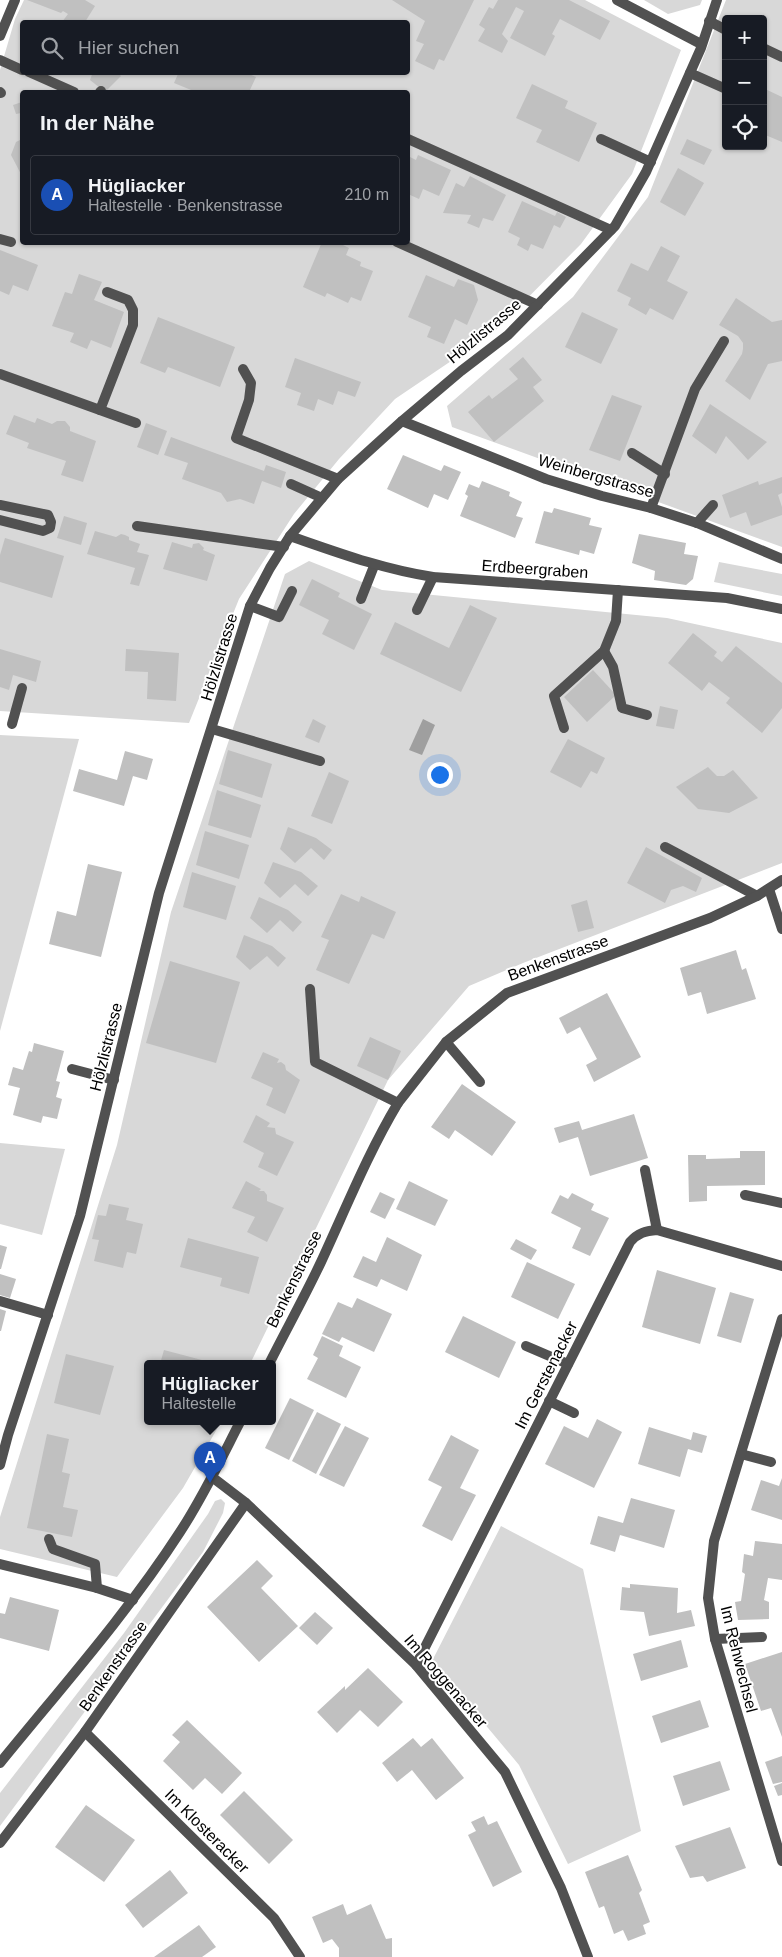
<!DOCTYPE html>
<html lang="de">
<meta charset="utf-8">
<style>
:root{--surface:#171b24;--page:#242831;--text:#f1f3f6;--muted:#9ea1a6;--line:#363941;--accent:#858687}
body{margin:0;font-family:Helvetica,sans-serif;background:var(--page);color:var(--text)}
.controls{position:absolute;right:15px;top:15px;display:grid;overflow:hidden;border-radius:5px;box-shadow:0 1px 4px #0004}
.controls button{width:45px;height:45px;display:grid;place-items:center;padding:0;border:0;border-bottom:1px solid var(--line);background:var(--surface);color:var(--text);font:25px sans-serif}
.you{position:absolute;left:439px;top:774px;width:18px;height:18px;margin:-12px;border:4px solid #fff;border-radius:50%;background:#1a73e8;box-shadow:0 0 0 8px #1a73e833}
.badge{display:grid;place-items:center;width:32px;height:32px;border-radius:50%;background:var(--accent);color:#fff;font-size:16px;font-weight:700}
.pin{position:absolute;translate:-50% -41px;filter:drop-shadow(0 1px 2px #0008)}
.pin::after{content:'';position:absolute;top:26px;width:18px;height:15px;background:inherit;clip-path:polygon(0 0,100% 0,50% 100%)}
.popup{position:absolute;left:144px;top:1360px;width:132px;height:65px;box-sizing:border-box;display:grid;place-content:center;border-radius:5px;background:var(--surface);filter:drop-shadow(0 1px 4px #0005);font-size:16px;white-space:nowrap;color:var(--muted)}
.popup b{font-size:19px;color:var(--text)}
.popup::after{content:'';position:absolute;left:50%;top:100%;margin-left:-10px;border:10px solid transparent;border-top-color:var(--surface)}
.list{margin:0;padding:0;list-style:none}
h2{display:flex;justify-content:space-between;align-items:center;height:65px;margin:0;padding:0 20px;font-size:21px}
h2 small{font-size:16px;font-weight:400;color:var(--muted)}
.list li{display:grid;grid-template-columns:32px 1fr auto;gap:15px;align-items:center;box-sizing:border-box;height:80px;margin:0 10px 10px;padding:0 10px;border:1px solid var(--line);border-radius:5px}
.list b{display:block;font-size:19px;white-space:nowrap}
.list p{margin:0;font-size:16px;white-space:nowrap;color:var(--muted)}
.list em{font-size:16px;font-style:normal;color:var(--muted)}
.icon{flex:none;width:28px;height:28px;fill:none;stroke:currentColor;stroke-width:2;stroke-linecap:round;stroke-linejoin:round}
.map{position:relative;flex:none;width:782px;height:1957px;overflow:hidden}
.search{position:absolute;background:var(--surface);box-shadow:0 1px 4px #0004;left:20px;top:20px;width:390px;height:55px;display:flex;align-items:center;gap:12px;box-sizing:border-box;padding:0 18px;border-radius:5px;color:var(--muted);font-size:19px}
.panel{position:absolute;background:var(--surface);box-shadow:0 1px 4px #0004;left:20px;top:90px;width:390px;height:155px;border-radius:5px}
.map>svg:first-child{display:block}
</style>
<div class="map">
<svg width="782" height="1957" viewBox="0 0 782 1957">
<rect width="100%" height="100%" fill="#fff"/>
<!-- green -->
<g fill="#d8d8d8" fill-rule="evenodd">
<path d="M24,0H585L681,50L632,174L581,244L494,332L395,399L339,459L294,514L239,599L189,723L0,711V70L15,19ZM22,22H408V72H22ZM22,92H408V242H22Z"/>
<path d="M644,0H702L700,5L668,14Z"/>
<path d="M726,0H782V547L452,427L447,406L573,297L648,197ZM726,19H763V146H726Z"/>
<path d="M309,561L382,590L667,618L782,643V863L523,963L469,986L388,1080L250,1364H148V1422H221L183,1488L117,1577L0,1549V1517L117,1145L171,912L285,574Z"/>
<path d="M719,562L782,574V596L714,582Z"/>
<path d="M0,735L79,739L0,1031Z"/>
<path d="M0,1143L65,1149L42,1235L0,1224Z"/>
<path d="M221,1499L225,1503L223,1513L203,1552L0,1826V1793L124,1633L208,1514L215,1501Z"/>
<path d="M501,1526L583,1569L641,1831L568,1864L519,1765L432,1661Z"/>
</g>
<!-- water -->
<path fill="#9f9f9f" d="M423,719L435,725L422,755L409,750Z"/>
<!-- building -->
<g fill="#c0c0c0">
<path d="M27,0H85L95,6L85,22H62L68,14L63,11L61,13Z"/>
<path d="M392,0H474L444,61L439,59L434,70L415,61L424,44L416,41L425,21Z"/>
<path d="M498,0H569L610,21L600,40L560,19L552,34L555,36L545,56L510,38L524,11L516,7L502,34L508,41L502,53L478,41L485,29L479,25L489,7L493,9Z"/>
<path d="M93,72H116L121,76L105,92L90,80Z"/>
<path d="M179,72H244L256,77L249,92H196L174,83Z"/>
<path d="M532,84L568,101L565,108L597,123L579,162L536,142L542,130L516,118Z"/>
<path d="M763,88L782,97V142L763,134Z"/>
<path d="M22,102V117L21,113L16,114L13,105Z"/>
<path d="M22,139V176L11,155L16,142Z"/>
<path d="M687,139L712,150L704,165L680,154Z"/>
<path d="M418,155L451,170L439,196L423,189L419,199L408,194V156L416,160Z"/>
<path d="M678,168L704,183L685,216L660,202Z"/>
<path d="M470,176L506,195L493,221L483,218L479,228L467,223L471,215L443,213L456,183L464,187Z"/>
<path d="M522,201L555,216L557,212L566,217L560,228L554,225L543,249L531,244L528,251L517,245L520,238L508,232Z"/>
<path d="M322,242H337L349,248L346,255L361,262L360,266L373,271L361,301L351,297L348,303L327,293L325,297L303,287Z"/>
<path d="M661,246L680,256L667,281L688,292L673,320L650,308L646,315L628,305L631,298L617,291L631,263L648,271Z"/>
<path d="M0,250L38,265L28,291L13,285L9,295L0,291Z"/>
<path d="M79,274L102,282L94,300L124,312L111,348L91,340L87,349L70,342L74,333L52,326L65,292L72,294Z"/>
<path d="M426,275L454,287L458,279L474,285L478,300L467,325L455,319L444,344L427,337L431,327L408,317Z"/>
<path d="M736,298L772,322L782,320V361L768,364L750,400L725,381L742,354L743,349V343L738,336L719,325Z"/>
<path d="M582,312L618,329L601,364L565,347Z"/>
<path d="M158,317L235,347L220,387L168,367L165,373L140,363Z"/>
<path d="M523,357L542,380L533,387L544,401L494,442L468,412L489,395L492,399L518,379L509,369Z"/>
<path d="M295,358L361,382L355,397L338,391L333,405L318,399L314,411L297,405L301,393L285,387Z"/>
<path d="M612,395L642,406L620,461L589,450Z"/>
<path d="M710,404L767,442L748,460L726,436L716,454L692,436Z"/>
<path d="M14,415L35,423L37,418L52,424L57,421H65L70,427V431L96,441L83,482L61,475L66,461L27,448L29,443L6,434Z"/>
<path d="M146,423L167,431L158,455L137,447Z"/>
<path d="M171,437L264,471L266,465L286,472L281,488L262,481L254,504L240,499L227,502L221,493L182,479L188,463L164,455Z"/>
<path d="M403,455L441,471L444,465L461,472L448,500L434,494L428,508L387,489Z"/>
<path d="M782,477V493L778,495L782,507V515L751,526L746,512L730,518L722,495L758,481L759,485Z"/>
<path d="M482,481L510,492L509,496L522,502L516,516L523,518L515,538L460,516L468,496L465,494L469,484L479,488Z"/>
<path d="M554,508L591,518L589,525L602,528L594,554L580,550L579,555L535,543L544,511L552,513Z"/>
<path d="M64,516L87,523L81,545L57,538Z"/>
<path d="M95,531L116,537L121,534L125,535L129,537V540L140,544L137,552L149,555L139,586L130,584L135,568L87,554Z"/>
<path d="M639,534L686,543L684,554L698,556L693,579L686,585L654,580L655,571L632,563Z"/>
<path d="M5,538L64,556L52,598L0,582V555Z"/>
<path d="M172,542L192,548L193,544L199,543L204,548L203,550L215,555L207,581L163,569Z"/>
<path d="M312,579L340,593L338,597L372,614L354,650L322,634L329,620L299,605Z"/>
<path d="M470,605L497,618L461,692L380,654L395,622L449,648Z"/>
<path d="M693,633L717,652L714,656L722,662L736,646L782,683V708L762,733L726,703L730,698L709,682L702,691L668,663Z"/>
<path d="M0,649L41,661L36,682L13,675L9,690L0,687Z"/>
<path d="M126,649L179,653L176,701L147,699L148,672L125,671Z"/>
<path d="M593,670L616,695L587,722L564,697Z"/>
<path d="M660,706L678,710L674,729L656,726Z"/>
<path d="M313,719L326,726L319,743L305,737Z"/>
<path d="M568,739L605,758L597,774L591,771L581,788L550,772Z"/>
<path d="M228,750L272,764L262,798L219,784Z"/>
<path d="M125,751L153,759L147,780L133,776L124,806L73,791L79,769L117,780Z"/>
<path d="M708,767L717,776H724L733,770L758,798L729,813L698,809L676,787Z"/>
<path d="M329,772L349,781L332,824L311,816Z"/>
<path d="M217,790L261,805L251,838L208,825Z"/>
<path d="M288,827L316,838L332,850L324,860L311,848L295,863L280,849Z"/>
<path d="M205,831L249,845L239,879L196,865Z"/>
<path d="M646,847L702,878L696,892L683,886L671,890L665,903L627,883Z"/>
<path d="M273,862L301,872L318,886L308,896L295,884L280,898L264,883Z"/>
<path d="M88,864L122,872L101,957L49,944L57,911L76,916Z"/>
<path d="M192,872L236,886L226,920L183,907Z"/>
<path d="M341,894L359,902L361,896L396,912L384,939L372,934L349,984L316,970L329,940L321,937Z"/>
<path d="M259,897L288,910L302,922L293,932L280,920L267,933L250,918Z"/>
<path d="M587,900L594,928L578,932L571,905Z"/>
<path d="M244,935L272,946L286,958L278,967L267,956L250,970L236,957Z"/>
<path d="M736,950L742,970L746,968L756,999L707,1014L701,992L688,996L680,968Z"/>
<path d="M170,961L240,982L216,1063L146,1043Z"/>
<path d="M607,993L641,1057L594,1082L586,1065L597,1059L580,1027L567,1034L559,1018Z"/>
<path d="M370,1037L401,1051L388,1080L357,1066Z"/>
<path d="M34,1043L64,1051L56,1081L60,1082L56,1097L62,1099L57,1119L43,1116L41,1123L13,1115L20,1088L8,1085L13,1067L23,1070L29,1051L32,1052Z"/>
<path d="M263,1052L279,1059L277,1063L281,1062L285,1065L286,1070L300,1080L285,1114L266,1105L273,1088L251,1078Z"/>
<path d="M462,1084L516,1122L492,1156L455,1130L449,1139L431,1127Z"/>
<path d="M634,1114L648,1158L590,1176L578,1137L559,1143L554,1128L579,1121L582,1130Z"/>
<path d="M256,1115L270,1123L267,1127L275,1128L276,1134L294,1142L277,1176L258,1167L264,1153L243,1142Z"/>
<path d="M740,1151H765V1185L707,1186V1201L689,1202L688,1155H706V1159L740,1158Z"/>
<path d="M246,1181L261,1189L259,1191H264L267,1195V1201L284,1208L267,1242L247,1232L255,1217L232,1208Z"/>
<path d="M409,1181L448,1200L435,1226L396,1209Z"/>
<path d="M380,1192L395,1199L385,1219L370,1212Z"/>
<path d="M572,1193L594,1204L591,1210L609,1218L590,1256L572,1248L581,1228L551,1213L560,1195L568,1199Z"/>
<path d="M109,1204L129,1208L126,1220L143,1224L136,1254L127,1252L123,1268L94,1261L99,1240L92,1239L98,1215L106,1216Z"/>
<path d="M387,1237L422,1255L407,1291L381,1279L377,1287L353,1277L363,1256L376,1262Z"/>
<path d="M188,1238L259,1257L249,1294L220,1286L222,1278L180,1267Z"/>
<path d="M516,1239L537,1250L531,1260L510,1249Z"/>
<path d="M0,1245L7,1247L1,1269H0Z"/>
<path d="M527,1262L575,1284L558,1319L511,1297Z"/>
<path d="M657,1270L716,1288L700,1344L642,1327Z"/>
<path d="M0,1274L16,1279L10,1298L0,1295Z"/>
<path d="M730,1292L754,1299L741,1343L717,1336Z"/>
<path d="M357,1298L392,1314L374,1352L342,1337L339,1342L322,1334L338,1302L352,1308Z"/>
<path d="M0,1309L6,1311L1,1331H0Z"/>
<path d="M463,1316L516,1342L499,1378L445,1352Z"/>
<path d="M322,1336L343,1346L339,1356L361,1367L346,1398L307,1379L318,1358L313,1355Z"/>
<path d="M164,1350L217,1364H160Z"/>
<path d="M66,1354L114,1366L100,1415L54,1403Z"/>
<path d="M290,1398L314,1410L289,1460L265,1448Z"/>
<path d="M317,1412L341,1424L316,1474L292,1461Z"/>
<path d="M597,1419L622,1432L594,1488L545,1464L564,1426L588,1438Z"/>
<path d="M345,1426L369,1438L344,1487L319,1475Z"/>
<path d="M649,1427L691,1440L693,1432L707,1436L702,1453L688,1449L680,1477L638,1464Z"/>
<path d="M47,1434L69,1439L62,1472L70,1474L63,1507L78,1510L72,1537L27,1528Z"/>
<path d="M451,1435L479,1450L460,1488L476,1495L452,1541L422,1526L442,1487L428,1480Z"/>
<path d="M782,1478V1520L751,1510L761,1480L779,1486Z"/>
<path d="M631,1498L675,1510L664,1548L620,1535L615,1552L590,1544L598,1516L623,1523Z"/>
<path d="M755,1541L782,1544V1580L768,1578L764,1600L769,1602V1619L738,1620L735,1602L741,1601L745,1574L742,1572L744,1554L753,1556Z"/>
<path d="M257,1560L273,1576L261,1588L298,1626L259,1662L207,1607Z"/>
<path d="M630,1584L678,1588L677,1613L691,1610L695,1626L649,1636L644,1612L620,1610L622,1587L630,1588Z"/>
<path d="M10,1597L59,1610L49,1651L0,1638V1613L5,1614Z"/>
<path d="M315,1612L333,1628L317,1645L299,1628Z"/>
<path d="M681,1640L688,1667L641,1681L633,1654Z"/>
<path d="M782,1652V1737L771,1708L761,1711L745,1664Z"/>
<path d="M368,1668L403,1702L378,1727L360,1710L337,1733L317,1712L345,1686V1690Z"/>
<path d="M700,1700L709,1727L661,1743L652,1716Z"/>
<path d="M187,1720L242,1773L222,1794L205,1778L193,1790L163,1761L180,1742L172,1735Z"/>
<path d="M413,1738L421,1747L432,1738L464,1778L436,1800L412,1770L397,1782L382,1763Z"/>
<path d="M782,1756V1782L773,1784L765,1762Z"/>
<path d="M720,1761L730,1790L683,1806L673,1776Z"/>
<path d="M782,1783V1795L778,1796L774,1786Z"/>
<path d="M244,1791L293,1840L269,1864L220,1815Z"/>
<path d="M86,1805L135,1840L104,1882L55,1847Z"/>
<path d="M484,1816L488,1825L497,1821L522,1872L493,1887L468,1835L476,1831L471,1822Z"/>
<path d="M730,1827L746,1868L707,1882L703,1876L690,1878L675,1846Z"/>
<path d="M628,1855L642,1890L639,1893L650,1922L643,1925L646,1934L628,1941L623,1930L614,1934L604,1906L599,1908L585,1872Z"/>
<path d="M170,1870L188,1893L143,1928L125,1905Z"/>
<path d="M343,1904L347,1915L371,1904L386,1939L392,1938V1957H339V1948L332,1939L323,1943L312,1917Z"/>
<path d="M199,1925L216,1947L202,1957H154Z"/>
</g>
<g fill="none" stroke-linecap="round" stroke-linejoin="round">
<!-- lane -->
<g stroke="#515151" stroke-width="10">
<path d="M709,21L726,30"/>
<path d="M763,48L782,57"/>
<path d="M0,60L22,70"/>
<path d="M29,72L74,92"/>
<path d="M690,73L726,89"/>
<path d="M0,92L1,93"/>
<path d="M100,92L101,91"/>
<path d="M408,139L611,230"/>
<path d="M601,139L651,162"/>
<path d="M0,239L11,242"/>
<path d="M397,242L538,305"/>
<path d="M243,369L251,383L249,400L236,438L338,479"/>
<path d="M0,374L136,423"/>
<path d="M100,410L133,325V310L128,300L107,292"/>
<path d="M632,453L665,474"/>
<path d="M291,484L322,498"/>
<path d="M0,505L48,515L51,522L50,528L43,531L0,520"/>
<path d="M651,508L695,389L724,341"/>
<path d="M697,523L713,505"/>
<path d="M137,526L284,547"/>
<path d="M361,599L374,566"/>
<path d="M250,606L279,617L292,591"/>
<path d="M417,610L433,577"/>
<path d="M604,651L613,667L622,708L647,715"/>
<path d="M12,724L22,688"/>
<path d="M564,728L554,696L604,651L616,621L618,590"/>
<path d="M212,729L320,761"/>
<path d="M665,847L757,896"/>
<path d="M310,989L315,1062L398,1103"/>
<path d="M446,1042L480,1082"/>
<path d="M72,1069L114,1080"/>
<path d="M645,1170L657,1230"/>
<path d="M745,1195L782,1203"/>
<path d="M0,1301L48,1315"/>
<path d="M526,1346L568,1364"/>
<path d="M549,1401L574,1413"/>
<path d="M741,1454L771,1462"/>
<path d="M49,1539L53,1549L95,1564L97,1588"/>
<path d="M715,1639L762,1637"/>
</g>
<!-- street -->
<g stroke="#515151" stroke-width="10">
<path d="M617,0L701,44"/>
<path d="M0,36L15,0"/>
<path d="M402,421L546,479L602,496L651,508L697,523L782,559"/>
<path d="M290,536C339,553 382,569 433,577L727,598L782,609"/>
<path d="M769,889L782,929"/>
<path d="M782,1319L714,1541L708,1598L715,1639L782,1861"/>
<path d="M269,1364C286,1330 305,1296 321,1262C346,1208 368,1153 398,1103L446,1042L507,993L710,918L757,896L782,880"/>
<path d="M0,1465L8,1435L80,1216L159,893L250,606L270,568L290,536L338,479L402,421L461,371L508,335L615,226L646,172L701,48L717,0"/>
<path d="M212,1477L246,1503L416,1665L505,1772L561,1888L588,1957"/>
<path d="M0,1564L97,1588L133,1600"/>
<path d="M416,1665L630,1242C638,1233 645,1231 657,1230L782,1266"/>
<path d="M85,1732L274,1918L300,1957"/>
<path d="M0,1763C61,1688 127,1614 180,1532C203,1497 221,1459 240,1422"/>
<path d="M0,1843L85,1732L246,1503"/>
</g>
</g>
<g text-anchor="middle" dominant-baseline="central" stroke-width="4" stroke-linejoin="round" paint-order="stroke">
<!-- street labels -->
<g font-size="16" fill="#000" stroke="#fff">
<text transform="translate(484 331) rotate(-40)">Hölzlistrasse</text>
<text transform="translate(596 476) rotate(16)">Weinbergstrasse</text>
<text transform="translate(535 569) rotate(4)">Erdbeergraben</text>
<text transform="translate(219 657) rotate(-73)">Hölzlistrasse</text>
<text transform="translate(558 958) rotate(-20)">Benkenstrasse</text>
<text transform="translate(106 1047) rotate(-76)">Hölzlistrasse</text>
<text transform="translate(294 1279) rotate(-64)">Benkenstrasse</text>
<text transform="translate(546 1375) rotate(-63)">Im Gerstenacker</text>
<text transform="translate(739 1659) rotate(76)">Im Rehwechsel</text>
<text transform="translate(113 1666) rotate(-55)">Benkenstrasse</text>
<text transform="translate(446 1681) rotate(49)">Im Roggenacker</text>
<text transform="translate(207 1831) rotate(45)">Im Klosteracker</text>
</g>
</g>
</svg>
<div class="controls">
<button>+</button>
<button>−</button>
<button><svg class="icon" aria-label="locate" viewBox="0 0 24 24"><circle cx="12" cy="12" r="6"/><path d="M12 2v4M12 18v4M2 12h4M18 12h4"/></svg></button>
</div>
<div class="you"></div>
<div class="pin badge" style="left:210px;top:1483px;background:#1a4fb4">A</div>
<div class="popup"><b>Hügliacker</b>Haltestelle</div>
<div class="search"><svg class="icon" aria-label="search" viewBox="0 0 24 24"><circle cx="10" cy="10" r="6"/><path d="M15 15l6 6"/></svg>Hier suchen</div>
<section class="panel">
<h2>In der Nähe<small></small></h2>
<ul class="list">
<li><span class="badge" style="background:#1a4fb4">A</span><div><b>Hügliacker</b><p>Haltestelle · Benkenstrasse</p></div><em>210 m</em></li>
</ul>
</section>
</div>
